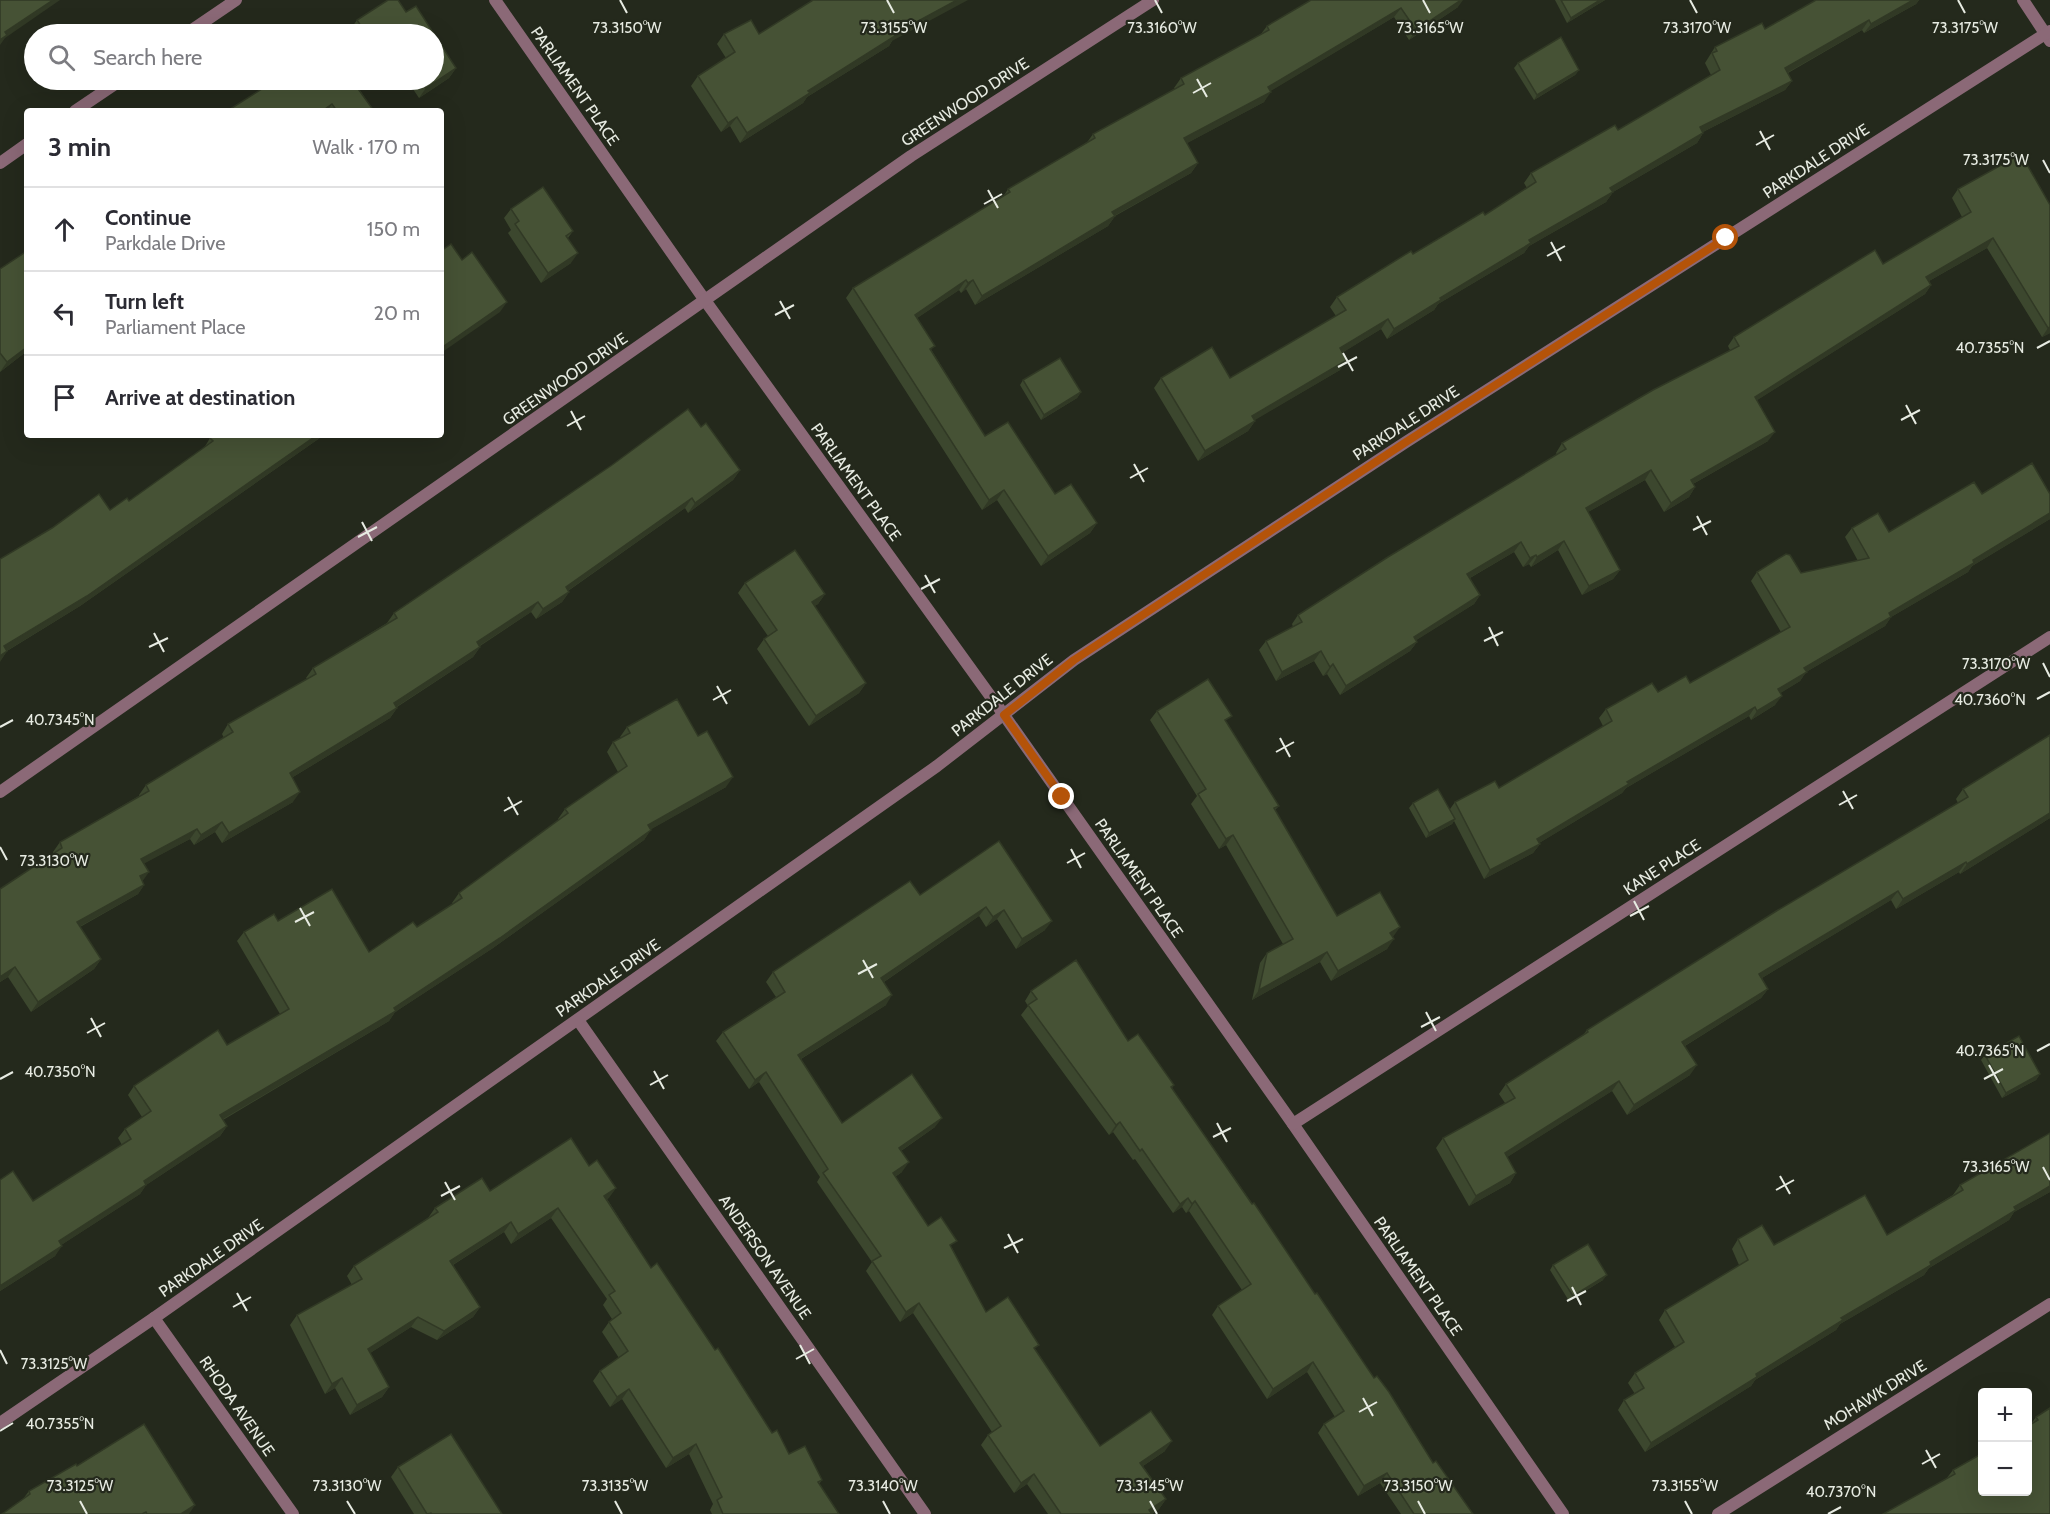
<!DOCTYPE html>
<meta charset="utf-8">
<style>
:root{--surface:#fff;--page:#f7f7f7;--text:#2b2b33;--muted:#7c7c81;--line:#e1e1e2}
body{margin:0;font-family:Cabin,sans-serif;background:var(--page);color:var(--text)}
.controls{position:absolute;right:18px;bottom:18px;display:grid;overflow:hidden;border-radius:6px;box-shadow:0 6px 24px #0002}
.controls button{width:54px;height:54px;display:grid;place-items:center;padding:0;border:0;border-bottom:2px solid var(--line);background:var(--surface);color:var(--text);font:30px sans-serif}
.stop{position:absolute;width:18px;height:18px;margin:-14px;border:4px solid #b45309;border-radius:50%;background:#fff}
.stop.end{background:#b45309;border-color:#fff;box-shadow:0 2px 6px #0008}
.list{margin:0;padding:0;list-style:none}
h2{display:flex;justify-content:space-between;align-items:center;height:78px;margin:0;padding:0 24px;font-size:26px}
h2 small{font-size:20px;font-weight:400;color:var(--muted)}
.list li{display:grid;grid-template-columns:39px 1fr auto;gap:18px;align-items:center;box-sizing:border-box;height:84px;padding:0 24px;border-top:2px solid var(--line)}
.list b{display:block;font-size:22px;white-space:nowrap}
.list p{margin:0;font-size:20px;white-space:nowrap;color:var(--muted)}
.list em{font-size:20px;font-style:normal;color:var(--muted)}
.icon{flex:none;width:33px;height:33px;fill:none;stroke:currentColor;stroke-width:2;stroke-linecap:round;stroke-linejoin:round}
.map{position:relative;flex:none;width:2050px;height:1514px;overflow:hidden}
.search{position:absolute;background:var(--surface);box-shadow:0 6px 24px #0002;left:24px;top:24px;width:420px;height:66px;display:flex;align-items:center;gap:15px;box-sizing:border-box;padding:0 21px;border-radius:33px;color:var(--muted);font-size:22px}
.panel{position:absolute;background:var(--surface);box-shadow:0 6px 24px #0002;left:24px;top:108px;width:420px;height:330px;border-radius:6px}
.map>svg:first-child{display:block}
</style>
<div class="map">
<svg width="2050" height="1514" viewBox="0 0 2050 1514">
<rect width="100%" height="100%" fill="#24291c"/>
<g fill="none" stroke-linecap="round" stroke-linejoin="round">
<!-- street -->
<g stroke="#8b6977" stroke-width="12">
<path d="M495,0L704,299L1004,715L1293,1124L1563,1514"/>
<path d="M2023,0L2050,41"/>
<path d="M186,34L236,0"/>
<path d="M75,111L121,80"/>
<path d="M0,163L27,144"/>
<path d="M0,792L911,156L1153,0"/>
<path d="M578,1020L925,1514"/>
<path d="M1293,1124L2050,637"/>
<path d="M154,1318L293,1514"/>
<path d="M0,1423L154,1318L937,766L1074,660L1406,442L2050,31"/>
<path d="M1718,1514L2050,1304"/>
</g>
</g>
<!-- wall -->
<g fill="#3c472e">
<path d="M388,0H398L406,12L416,6L456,68L449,78L419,98L407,80H434V34H353L350,30L357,20Z"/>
<path d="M1311,0L1458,7L1409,40L1394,17L1270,91L1264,102L1187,143L1198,163L1191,173L1115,216L1108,226L975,305L966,289L961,293L959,290L917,318L932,351L985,436L1055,494L1097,523L1090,533L1041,566L997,500L982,510L846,298L853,288L1003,197L1008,189L1086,144L1093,134L1175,89L1174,88L1181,78L1261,34L1267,26Z"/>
<path d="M1555,0H1605L1567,23Z"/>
<path d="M1816,0H1919L1916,4L1864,33L1862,30L1788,73L1792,81L1785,90L1703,132V133L1697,143L1613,192L1606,202L1529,246L1524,253L1438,304L1434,310L1387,339L1381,329L1343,352L1340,370L1254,420L1255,421L1248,431L1198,461L1154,388L1161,378H1230L1336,316L1330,307L1337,297L1413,254L1485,215L1527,188L1524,183L1531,173L1618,130L1711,75L1705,63L1715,47L1765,29Z"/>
<path d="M724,34L892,41L889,46L807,97L803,103L740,143L730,126L721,132L691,86L698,76L726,58L717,44Z"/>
<path d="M1518,63L1579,70L1575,75L1534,100L1514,68Z"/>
<path d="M276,80H374L359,89L374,111H227Z"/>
<path d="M1958,189L2050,205V333L2042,337L1987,248L1929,281L1931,285L1925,294L1757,400L1768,441L1693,484L1695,487L1689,497L1664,512L1645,480L1588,512L1620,570L1613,579L1582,595L1558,550L1531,567L1529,564L1523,567L1514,552L1470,578L1480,595L1474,604L1416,640L1417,642L1410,651L1340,695L1327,674L1323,676L1314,661L1276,681L1259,650L1266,641L1293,627L1292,624L1298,615L1557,455L1556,453L1562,443L1730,350L1728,346L1734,337L1883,264L1962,217L1952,198Z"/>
<path d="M511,209L573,231L568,238L571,263L541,283L508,233L511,230L504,218Z"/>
<path d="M0,269L27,351L0,372Z"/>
<path d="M1023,380L1081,392L1077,398L1041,420L1020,385Z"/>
<path d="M701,427L740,470L733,480L688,513L685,508L568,591L569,592L562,602L536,619L531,612L480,646V647L473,657L397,707V708L390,718L293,777V802L222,843L215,832L194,845L190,839L144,863L142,881L144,885L138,894L80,927L101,959L94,969L31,1012L8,977L0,982V889L53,854V852L60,842L139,796V795L146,785L224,738L222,734L228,724L307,679L306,678L313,668L387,623L394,613Z"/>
<path d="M214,435H324L80,606L7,651L0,661V559L110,510L129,501L204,448L210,438Z"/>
<path d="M1982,494H2050V519L1972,566L1968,572L1891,617L1885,626L1806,672L1800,681L1780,693L1775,705L1751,720L1749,716L1626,788L1622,793L1539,843L1540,844L1533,853L1484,879L1454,821L1452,824L1426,838L1409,808L1413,803L1450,809L1455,802L1499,788L1603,726L1599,718L1606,709L1690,683L1781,632L1751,581L1757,572L1801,573L1858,561L1845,537L1852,528L1889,532Z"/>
<path d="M745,583L825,594L818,604L814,606L866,683L859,693L809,726L757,649L764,639L768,636L738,593Z"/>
<path d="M1157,711L1227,723L1279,806L1275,810L1337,916L1393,938L1387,949L1331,981L1320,962L1252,1000L1260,963L1267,953L1283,944L1226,845L1219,849L1191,804L1197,796L1150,720Z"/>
<path d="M627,727L726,787L651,829L644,840L493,948L395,1012L389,1021L223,1120L227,1126L220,1136L146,1185L140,1194L61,1245L55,1256L0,1291V1180L33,1201L122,1145L118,1138L125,1129L142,1117L128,1095L134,1086L227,1045L280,1014L237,941L244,932L278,921L369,952L417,927L453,904L452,903L459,893L559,820L558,819L565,809L618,772L607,752L613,742L621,738L620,737Z"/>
<path d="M2050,735V818L1960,874L1959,872L1896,909L1891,900L1762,978L1768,989L1761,998L1685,1046L1690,1075L1627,1115L1612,1091L1507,1157L1516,1173L1510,1183L1469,1206L1436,1148L1443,1138L1505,1103L1499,1094L1506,1084L1583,1035L1587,1030L1958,803L1956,799L1963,789Z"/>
<path d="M999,841L1045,930L1016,949L997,919L986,927L979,916L884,982L886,1005L801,1059L842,1123L935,1127L901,1151L902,1172L895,1177L928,1226L952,1248L986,1312L1036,1350L1100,1446L1165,1451L1143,1466L1166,1499L1159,1509L1152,1514H1048L1027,1484L1014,1493L981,1445L988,1435L992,1432L913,1313L900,1322L866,1271L872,1262L817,1182L820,1177L759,1082L749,1089L716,1041L723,1032L776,997L766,982L773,972L920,895Z"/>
<path d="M1031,991L1128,1041L1174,1085L1172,1088L1315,1294L1433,1463L1473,1514H1401L1380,1483L1358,1496L1318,1433L1324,1424L1335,1417L1307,1372L1267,1399L1212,1315L1218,1306L1242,1290L1189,1211L1186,1213L1182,1207L1173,1213L1135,1159L1133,1160L1113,1132L1109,1135L1021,1015L1028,1006L1025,1001Z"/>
<path d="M1985,1055L2040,1074L2036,1080L2002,1098L1981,1060Z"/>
<path d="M2050,1133V1192L2014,1212L2009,1220L1929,1268L1924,1275L1840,1324L1836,1330L1755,1380L1751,1386L1645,1452L1618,1410L1624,1400L1635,1394L1628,1383L1635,1373L1675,1347L1659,1320L1665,1310L1739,1265L1732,1249L1738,1239L1774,1245L1887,1235L1953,1195L1960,1185Z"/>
<path d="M589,1166L616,1188L607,1199L651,1268L772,1433L789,1454L822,1480L819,1484L839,1514H712L710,1510L713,1504L689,1454L666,1468L622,1399L610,1407L593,1381L600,1371L619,1358L602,1332L609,1322L612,1319L603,1305L607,1299L551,1218L511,1244L504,1232L453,1265L480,1307L473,1317L437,1340L411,1327L370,1353L389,1387L382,1397L350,1415L335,1388L325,1394L290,1325L297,1315L352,1285L347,1276L354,1266L429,1218H428L435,1208L490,1191Z"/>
<path d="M1553,1265L1603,1280L1569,1301L1550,1270Z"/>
<path d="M2050,1408V1514L1946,1479L1953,1470L2031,1424L2036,1417Z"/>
<path d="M77,1466L189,1514H2L23,1499L29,1491Z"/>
<path d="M398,1467L502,1514H414L391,1477Z"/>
</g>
<!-- shaded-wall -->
<g fill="#313925">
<path d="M53,0H60L5,38L0,45V40L5,32Z"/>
<path d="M957,0H968L892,41L889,46L807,97L803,103L740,143L747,133L808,91L894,34Z"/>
<path d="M1461,0H1463L1458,7L1409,40L1416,30Z"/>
<path d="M1600,0H1605L1567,23L1571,18Z"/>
<path d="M1913,0H1919L1916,4L1864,33L1871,24Z"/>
<path d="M1401,8L1394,17L1261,97L1268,87Z"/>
<path d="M1869,20L1862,30L1778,78L1785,68Z"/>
<path d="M456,68L449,78L419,98L426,88Z"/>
<path d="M1579,70L1575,75L1534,100L1537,95Z"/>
<path d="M366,80H374L349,96L356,86Z"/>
<path d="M1792,81L1785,90L1693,137L1700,127Z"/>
<path d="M1271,92L1264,102L1178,148L1184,138Z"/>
<path d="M332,104L327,111H322Z"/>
<path d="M737,117L730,126L721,132L728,123Z"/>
<path d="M1703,133L1697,143L1613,192L1606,202L1529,246L1524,253L1438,304L1434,310L1387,339L1394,329L1440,298L1610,188Z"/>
<path d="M1198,163L1191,173L1105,221L1112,212Z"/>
<path d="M1115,216L1108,226L975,305L982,296Z"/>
<path d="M1993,238L1987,248L1920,286L1926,277Z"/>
<path d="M578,253L571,263L541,283L548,273Z"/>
<path d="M966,280L959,290L908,324L915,315Z"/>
<path d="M973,280L966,289L961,293L968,283Z"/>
<path d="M1931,285L1925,294L1748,406L1755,397Z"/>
<path d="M507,302L500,312L441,353V348Z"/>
<path d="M1388,319L1381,329L1334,358L1340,348Z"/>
<path d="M2050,327V333L2042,337L2048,328Z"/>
<path d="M27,347V351L0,372L7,362Z"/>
<path d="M1347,360L1340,370L1245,426L1252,416Z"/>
<path d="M1081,392L1077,398L1041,420L1044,415Z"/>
<path d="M1255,421L1248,431L1198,461L1205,451Z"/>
<path d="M1775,432L1768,441L1684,489L1691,480Z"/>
<path d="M317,435H324L80,606L0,655L4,646Z"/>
<path d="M740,470L733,480L688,513L695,503Z"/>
<path d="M1651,470L1645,480L1579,517L1586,508Z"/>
<path d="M1695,487L1689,497L1664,512L1671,503Z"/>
<path d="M1004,490L997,500L982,510L989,500Z"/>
<path d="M692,498L685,508L559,597L566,587Z"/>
<path d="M2050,513V519L1972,566L1968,572L1891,617L1885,626L1806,672L1800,681L1771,699L1778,689L1804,668L1973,560Z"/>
<path d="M1097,523L1090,533L1041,566L1048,556Z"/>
<path d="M1564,541L1558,550L1531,567L1537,557Z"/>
<path d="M1521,542L1514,552L1461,583L1467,574Z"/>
<path d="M1536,555L1529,564L1523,567L1530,558Z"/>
<path d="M1620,570L1613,579L1582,595L1589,586Z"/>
<path d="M569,592L562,602L536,619L543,609Z"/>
<path d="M825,594L818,604L805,612L812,602Z"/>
<path d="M1480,595L1474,604L1407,646L1414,637Z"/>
<path d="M538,602L531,612L470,652L477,642Z"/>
<path d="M1417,642L1410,651L1340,695L1346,686Z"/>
<path d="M480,647L473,657L387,713L394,703Z"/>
<path d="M7,651L0,662V656Z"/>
<path d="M1321,651L1314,661L1276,681L1282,672Z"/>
<path d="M1333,664L1327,674L1323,676L1330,667Z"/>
<path d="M866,683L859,693L809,726L816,716Z"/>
<path d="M1782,696L1775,705L1751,720L1757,711Z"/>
<path d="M1755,707L1749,716L1626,788L1622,793L1531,848L1537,839L1627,782Z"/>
<path d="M397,708L390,718L283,783L290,773Z"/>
<path d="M733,777L726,787L641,835L648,825Z"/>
<path d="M300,792L293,802L222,843L229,833Z"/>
<path d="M2050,813V818L1960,874L1967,864Z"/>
<path d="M1455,819L1452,824L1426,838L1429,833Z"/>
<path d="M222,822L215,832L194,845L201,835Z"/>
<path d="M197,829L190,839L134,869L141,859Z"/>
<path d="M651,830L644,840L493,948L395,1012L389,1021L213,1125L220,1115L394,1008Z"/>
<path d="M1233,835L1226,845L1219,849L1226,839Z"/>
<path d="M1540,844L1533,853L1484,879L1490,870Z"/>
<path d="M1966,862L1959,872L1896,909L1903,899Z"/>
<path d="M149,872L142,882L140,876Z"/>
<path d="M144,885L138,894L70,932L77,922Z"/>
<path d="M1898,891L1891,900L1752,984L1759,974Z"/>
<path d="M986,907L979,916L875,988L881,978Z"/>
<path d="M1004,910L997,919L986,927L993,917Z"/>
<path d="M1052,921L1045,930L1016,949L1022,939Z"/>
<path d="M1400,927L1393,937L1383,943L1390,933Z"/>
<path d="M1394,939L1387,949L1331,981L1338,971Z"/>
<path d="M1327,952L1320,962L1252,1000L1259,990Z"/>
<path d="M101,959L94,969L31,1012L38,1002Z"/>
<path d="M15,967L8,977L0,982V977Z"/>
<path d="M1768,989L1761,998L1675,1052L1682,1042Z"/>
<path d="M892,995L886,1005L791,1065L798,1055Z"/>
<path d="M1697,1065L1690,1075L1627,1115L1634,1105Z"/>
<path d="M766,1072L759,1082L749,1089L755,1080Z"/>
<path d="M2040,1074L2036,1080L2002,1098L2006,1093Z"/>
<path d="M1619,1081L1612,1091L1498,1163L1505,1153Z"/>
<path d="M942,1118L935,1127L892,1157L899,1148Z"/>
<path d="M1120,1122L1113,1132L1109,1135L1116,1125Z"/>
<path d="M227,1126L220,1136L137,1191L144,1181Z"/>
<path d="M909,1162L902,1172L886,1183L893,1173Z"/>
<path d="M1516,1173L1510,1183L1469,1206L1476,1196Z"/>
<path d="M146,1185L140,1194L52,1251L59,1241Z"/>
<path d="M2050,1186V1192L2014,1212L2009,1220L1929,1268L1924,1275L1840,1324L1836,1330L1755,1380L1751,1386L1645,1452L1651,1443L1756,1374L1841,1318L1930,1262L2014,1207Z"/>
<path d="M616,1188L609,1198L598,1205L604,1196Z"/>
<path d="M1188,1198L1182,1207L1173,1213L1180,1204Z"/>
<path d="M1195,1201L1189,1211L1186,1213L1192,1204Z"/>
<path d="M558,1208L551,1218L511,1244L518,1234Z"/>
<path d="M511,1222L504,1232L443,1271L450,1261Z"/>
<path d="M62,1246L55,1256L0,1291V1286Z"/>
<path d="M1607,1275L1603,1280L1569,1301L1573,1296Z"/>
<path d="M919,1303L913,1313L900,1322L906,1312Z"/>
<path d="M480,1307L473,1317L437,1340L444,1331Z"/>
<path d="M418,1317L411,1327L361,1359L368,1349Z"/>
<path d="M1313,1362L1307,1372L1267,1399L1273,1389Z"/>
<path d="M342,1378L335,1388L325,1394L332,1384Z"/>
<path d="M389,1387L382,1397L350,1415L357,1405Z"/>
<path d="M629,1389L622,1399L610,1407L617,1397Z"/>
<path d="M1172,1441L1165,1451L1134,1472L1140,1463Z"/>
<path d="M696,1444L689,1454L666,1468L673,1458Z"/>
<path d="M1387,1473L1380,1483L1358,1496L1364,1486Z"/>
<path d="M1034,1474L1027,1484L1014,1493L1021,1483Z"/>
<path d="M1166,1499L1159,1509L1151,1514L1149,1510Z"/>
<path d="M195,1505L189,1514H181Z"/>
</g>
<!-- building -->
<g fill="#465235" stroke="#313925" stroke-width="1.5">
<path d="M0,0H53L5,32L7,35L0,40Z"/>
<path d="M388,0H398L406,12L416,6L456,68L426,88L420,80H434V34H356L363,29L357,20Z"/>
<path d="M813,0H957L894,34L895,36L808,91L810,93L747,133L737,117L728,123L698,76L735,52L724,34L751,20L759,34Z"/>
<path d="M1311,0H1461L1416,30L1401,8L1268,87L1271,92L1184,138L1198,163L1112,212L1115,216L982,296L973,280L968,283L966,280L915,315L935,346L930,349L985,436L1008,422L1055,494L1071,484L1097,523L1048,556L1004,490L989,500L853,288L1010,192L1008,189L1095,138L1093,134L1184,84L1181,78L1269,30L1267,26Z"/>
<path d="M1561,0H1600L1571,18Z"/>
<path d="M1816,0H1913L1871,24L1869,20L1785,68L1792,81L1700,127L1703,133L1610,188L1613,192L1529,240L1531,243L1440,298L1441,300L1394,329L1388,319L1340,348L1347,360L1252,416L1255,421L1205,451L1161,378L1212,347L1230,378L1346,310L1337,297L1411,251L1413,254L1483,212L1485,215L1536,182L1531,173L1615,125L1618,130L1720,70L1712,53L1717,51L1715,47L1762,23L1765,29Z"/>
<path d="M1561,37L1579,70L1537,95L1518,63Z"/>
<path d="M276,80H366L356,86L374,111H337L332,104L322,111H227Z"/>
<path d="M2021,154L2050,205V327L2048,328L1993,238L1926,277L1931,285L1755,397L1775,432L1691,480L1695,487L1671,503L1651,470L1586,508L1620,570L1589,586L1564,541L1537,557L1536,555L1530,558L1521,542L1467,574L1480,595L1414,637L1417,642L1346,686L1333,664L1330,667L1321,651L1282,672L1266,641L1302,622L1298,615L1388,557L1566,449L1562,443L1653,390L1739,346L1734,337L1875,250L1883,264L1971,212L1958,189Z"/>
<path d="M543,187L573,231L566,236L578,253L548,273L515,224L519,221L511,209Z"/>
<path d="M451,244L462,260L472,252L507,302L441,348V251Z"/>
<path d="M27,251V347L7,362L0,353V269Z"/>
<path d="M1060,358L1081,392L1044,415L1023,380Z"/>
<path d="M688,409L701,427L706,423L740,470L695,503L692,498L566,587L569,592L543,609L538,602L477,642L480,647L394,703L397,708L290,773L300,792L229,833L222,822L201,835L197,829L141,859L149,872L140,876L144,885L77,922L101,959L38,1002L15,967L0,977V889L62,848L60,842L149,791L146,785L233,732L228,724L316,674L313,668L397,618L394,613L612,465Z"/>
<path d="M214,435H317L87,596L4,646L7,651L0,656V559L52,528L99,494L110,510L127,498L129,501L213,441L210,438Z"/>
<path d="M2032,463L2050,494V513L1973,560L1974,563L1889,613L1891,617L1804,668L1807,672L1778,689L1782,696L1757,711L1755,707L1627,782L1629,784L1537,839L1540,844L1490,870L1455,802L1495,781L1499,788L1612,721L1606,709L1652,683L1658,692L1686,676L1690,683L1790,627L1757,572L1786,554L1790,555L1801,573L1869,558L1852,528L1878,513L1889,532L1974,482L1982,494Z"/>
<path d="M795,550L825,594L812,602L866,683L816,716L764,639L777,630L745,583Z"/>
<path d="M1208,679L1232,716L1225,720L1279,806L1274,808L1337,916L1380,892L1400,927L1390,933L1394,939L1338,971L1327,952L1259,990L1267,953L1293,939L1233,835L1226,839L1198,794L1206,789L1157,711Z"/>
<path d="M677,699L698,736L707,731L733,777L648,825L651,830L500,938L394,1008L396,1011L220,1115L227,1126L144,1181L146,1185L59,1241L62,1246L0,1286V1180L13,1171L33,1201L131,1139L125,1129L151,1111L134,1086L218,1030L227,1045L289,1009L244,932L274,914L278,921L332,889L369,952L413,922L417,927L462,898L459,893L568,813L565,809L627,766L613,742L630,733L627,727Z"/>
<path d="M2050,735V813L1967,864L1966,862L1903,899L1898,891L1759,974L1768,989L1682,1042L1697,1065L1634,1105L1619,1081L1505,1153L1516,1173L1476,1196L1443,1138L1515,1098L1506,1084L1588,1032L1587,1030L1778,910L1968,797L1963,789Z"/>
<path d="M1438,789L1455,819L1429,833L1413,803Z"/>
<path d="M999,841L1052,921L1022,939L1004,910L993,917L986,907L881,978L892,995L798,1055L842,1123L912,1074L942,1118L899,1148L909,1162L893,1173L928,1226L941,1217L957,1241L950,1245L986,1312L1008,1297L1039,1345L1034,1348L1100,1446L1151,1411L1172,1441L1140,1463L1166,1499L1149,1510L1152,1514H1061L1034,1474L1021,1483L988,1435L1001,1426L919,1303L906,1312L872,1261L881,1256L823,1173L828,1169L766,1072L755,1080L723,1032L785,992L773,972L910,881L920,895Z"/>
<path d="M1076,960L1128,1041L1138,1034L1174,1085L1171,1087L1252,1204L1254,1203L1315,1294L1317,1293L1374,1378L1377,1376L1389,1392L1433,1463L1436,1461L1473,1514H1414L1387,1473L1364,1486L1324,1424L1344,1411L1313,1362L1273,1389L1218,1306L1251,1284L1195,1201L1192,1204L1188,1198L1180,1204L1142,1149L1140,1151L1120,1122L1116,1125L1028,1005L1037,999L1031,991Z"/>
<path d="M2019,1036L2040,1074L2006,1093L1985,1055Z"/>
<path d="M2050,1133V1186L2014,1207L2016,1210L1930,1262L1931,1265L1841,1318L1843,1320L1756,1374L1757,1377L1651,1443L1624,1400L1644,1388L1635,1373L1684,1342L1665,1310L1748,1260L1738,1239L1762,1225L1774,1245L1865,1195L1887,1235L1963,1190L1960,1185Z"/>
<path d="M571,1138L589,1166L597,1160L616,1188L604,1196L651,1268L657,1263L715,1350L718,1348L772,1433L777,1430L789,1454L805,1446L822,1480L818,1482L839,1514H723L717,1500L722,1497L696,1444L673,1458L629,1389L617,1397L600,1371L628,1351L609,1322L621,1313L609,1295L615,1291L558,1208L518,1234L511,1222L450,1261L480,1307L444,1331L418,1317L368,1349L389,1387L357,1405L342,1378L332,1384L297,1315L362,1279L354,1266L438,1212L435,1208L482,1178L490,1191Z"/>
<path d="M1588,1244L1607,1275L1573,1296L1553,1265Z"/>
<path d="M2050,1408V1514H1883L1955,1474L1953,1470L1983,1453V1491H2028V1426L2038,1420L2036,1417Z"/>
<path d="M144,1424L195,1505L181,1514H147L146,1512L142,1514H2L30,1494L29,1491L76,1464L77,1466Z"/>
<path d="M451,1434L502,1514H432L431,1513L427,1514L398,1467Z"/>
</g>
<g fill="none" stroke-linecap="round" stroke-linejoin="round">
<!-- route -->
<path stroke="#b45309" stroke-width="8" d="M1062,797L1004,715L1074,660L1406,442L1726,238"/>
</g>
<!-- ticks -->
<path fill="none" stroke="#e7ebe2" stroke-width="2" d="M620,0L627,13M887,0L894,13M1155,0L1162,13M1423,0L1430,13M1690,0L1697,13M1958,0L1965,13M1197,79L1207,97M1193,93L1211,83M1760,131L1770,150M1756,145L1774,135M2043,160L2050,173M988,190L998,208M984,204L1002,194M1551,242L1561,261M1547,256L1565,246M780,301L790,319M775,315L794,305M2037,348L2050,341M1343,353L1353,371M1338,367L1357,357M1906,405L1916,424M571,411L581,430M1901,420L1920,410M567,426L585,416M1134,464L1144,482M1130,478L1148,468M1697,516L1707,535M362,522L372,541M1693,530L1711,521M358,537L377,527M925,575L935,593M921,589L940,579M1489,627L1498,646M154,633L164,652M1484,641L1503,632M149,647L168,638M2043,663L2050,677M717,686L727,704M2037,699L2050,692M713,700L731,690M0,727L13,720M1280,738L1290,757M1276,752L1294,742M1843,791L1853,809M508,797L518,815M1839,805L1857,795M504,811L522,801M0,847L7,860M1071,849L1081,868M1067,863L1085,853M1634,901L1644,920M300,908L310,926M1630,916L1649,906M295,922L314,912M863,960L873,978M858,974L877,964M1426,1012L1436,1031M91,1018L101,1037M1421,1027L1440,1017M87,1033L105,1023M2037,1051L2050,1044M1989,1065L1999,1083M654,1071L664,1089M0,1079L13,1072M1984,1079L2003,1069M650,1085L668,1075M1217,1123L1227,1142M1213,1137L1231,1128M2043,1167L2050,1180M1780,1176L1790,1194M445,1182L455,1200M1776,1190L1794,1180M441,1196L460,1186M1008,1234L1018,1253M1004,1248L1023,1239M1572,1287L1581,1305M237,1293L247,1311M1567,1301L1586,1291M233,1307L251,1297M800,1345L810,1364M0,1350L7,1364M796,1359L814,1349M1363,1398L1373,1416M1359,1412L1377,1402M0,1431L13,1423M1926,1450L1936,1468M1922,1464L1940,1454M80,1501L87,1514M347,1501L355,1514M615,1501L622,1514M883,1501L890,1514M1150,1501L1157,1514M1418,1501L1425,1514M1685,1501L1692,1514M1828,1514L1841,1507"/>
<g text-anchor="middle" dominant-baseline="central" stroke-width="4.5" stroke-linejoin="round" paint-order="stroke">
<!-- street labels -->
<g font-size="16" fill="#e7ebe2" stroke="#24291c">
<text transform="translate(575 86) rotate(55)">PARLIAMENT PLACE</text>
<text transform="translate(965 102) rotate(-33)">GREENWOOD DRIVE</text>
<text transform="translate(1816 161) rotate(-33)">PARKDALE DRIVE</text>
<text transform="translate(565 379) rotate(-35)">GREENWOOD DRIVE</text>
<text transform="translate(1406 423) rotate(-33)">PARKDALE DRIVE</text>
<text transform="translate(856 482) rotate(54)">PARLIAMENT PLACE</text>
<text transform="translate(1002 695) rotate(-38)">PARKDALE DRIVE</text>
<text transform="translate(1662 867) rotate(-33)">KANE PLACE</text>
<text transform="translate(1139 878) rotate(55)">PARLIAMENT PLACE</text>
<text transform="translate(608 978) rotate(-35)">PARKDALE DRIVE</text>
<text transform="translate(765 1257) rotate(55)">ANDERSON AVENUE</text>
<text transform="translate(211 1258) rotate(-35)">PARKDALE DRIVE</text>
<text transform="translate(1418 1276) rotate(55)">PARLIAMENT PLACE</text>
<text transform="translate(1875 1395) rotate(-32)">MOHAWK DRIVE</text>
<text transform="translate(237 1406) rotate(55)">RHODA AVENUE</text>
</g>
</g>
<g font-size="15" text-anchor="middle" fill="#e7ebe2" stroke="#24291c" stroke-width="4.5" stroke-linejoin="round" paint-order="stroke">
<text x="627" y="33">73.3150°W</text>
<text x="894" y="33">73.3155°W</text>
<text x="1162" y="33">73.3160°W</text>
<text x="1430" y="33">73.3165°W</text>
<text x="1697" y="33">73.3170°W</text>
<text x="1965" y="33">73.3175°W</text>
<text x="1996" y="165">73.3175°W</text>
<text x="1990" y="353">40.7355°N</text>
<text x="1996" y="669">73.3170°W</text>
<text x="1990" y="705">40.7360°N</text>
<text x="60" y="725">40.7345°N</text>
<text x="54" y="866">73.3130°W</text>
<text x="1990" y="1056">40.7365°N</text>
<text x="60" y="1077">40.7350°N</text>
<text x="1996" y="1172">73.3165°W</text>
<text x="54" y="1369">73.3125°W</text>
<text x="60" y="1429">40.7355°N</text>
<text x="80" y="1491">73.3125°W</text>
<text x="347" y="1491">73.3130°W</text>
<text x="615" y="1491">73.3135°W</text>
<text x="883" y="1491">73.3140°W</text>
<text x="1150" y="1491">73.3145°W</text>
<text x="1418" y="1491">73.3150°W</text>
<text x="1685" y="1491">73.3155°W</text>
<text x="1841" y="1497">40.7370°N</text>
</g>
</svg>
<div class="controls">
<button>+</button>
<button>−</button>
</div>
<div class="stop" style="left:1726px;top:238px"></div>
<div class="stop end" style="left:1062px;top:797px"></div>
<div class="search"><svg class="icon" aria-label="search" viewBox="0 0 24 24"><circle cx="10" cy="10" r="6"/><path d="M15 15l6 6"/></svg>Search here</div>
<section class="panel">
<h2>3 min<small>Walk · 170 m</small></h2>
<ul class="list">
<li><svg class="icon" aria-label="ahead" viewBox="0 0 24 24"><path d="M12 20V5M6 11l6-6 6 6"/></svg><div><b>Continue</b><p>Parkdale Drive</p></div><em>150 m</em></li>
<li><svg class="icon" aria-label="left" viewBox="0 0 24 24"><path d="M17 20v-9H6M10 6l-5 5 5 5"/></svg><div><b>Turn left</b><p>Parliament Place</p></div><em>20 m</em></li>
<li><svg class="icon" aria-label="arrive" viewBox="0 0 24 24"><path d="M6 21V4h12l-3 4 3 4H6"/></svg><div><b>Arrive at destination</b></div></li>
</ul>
</section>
</div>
